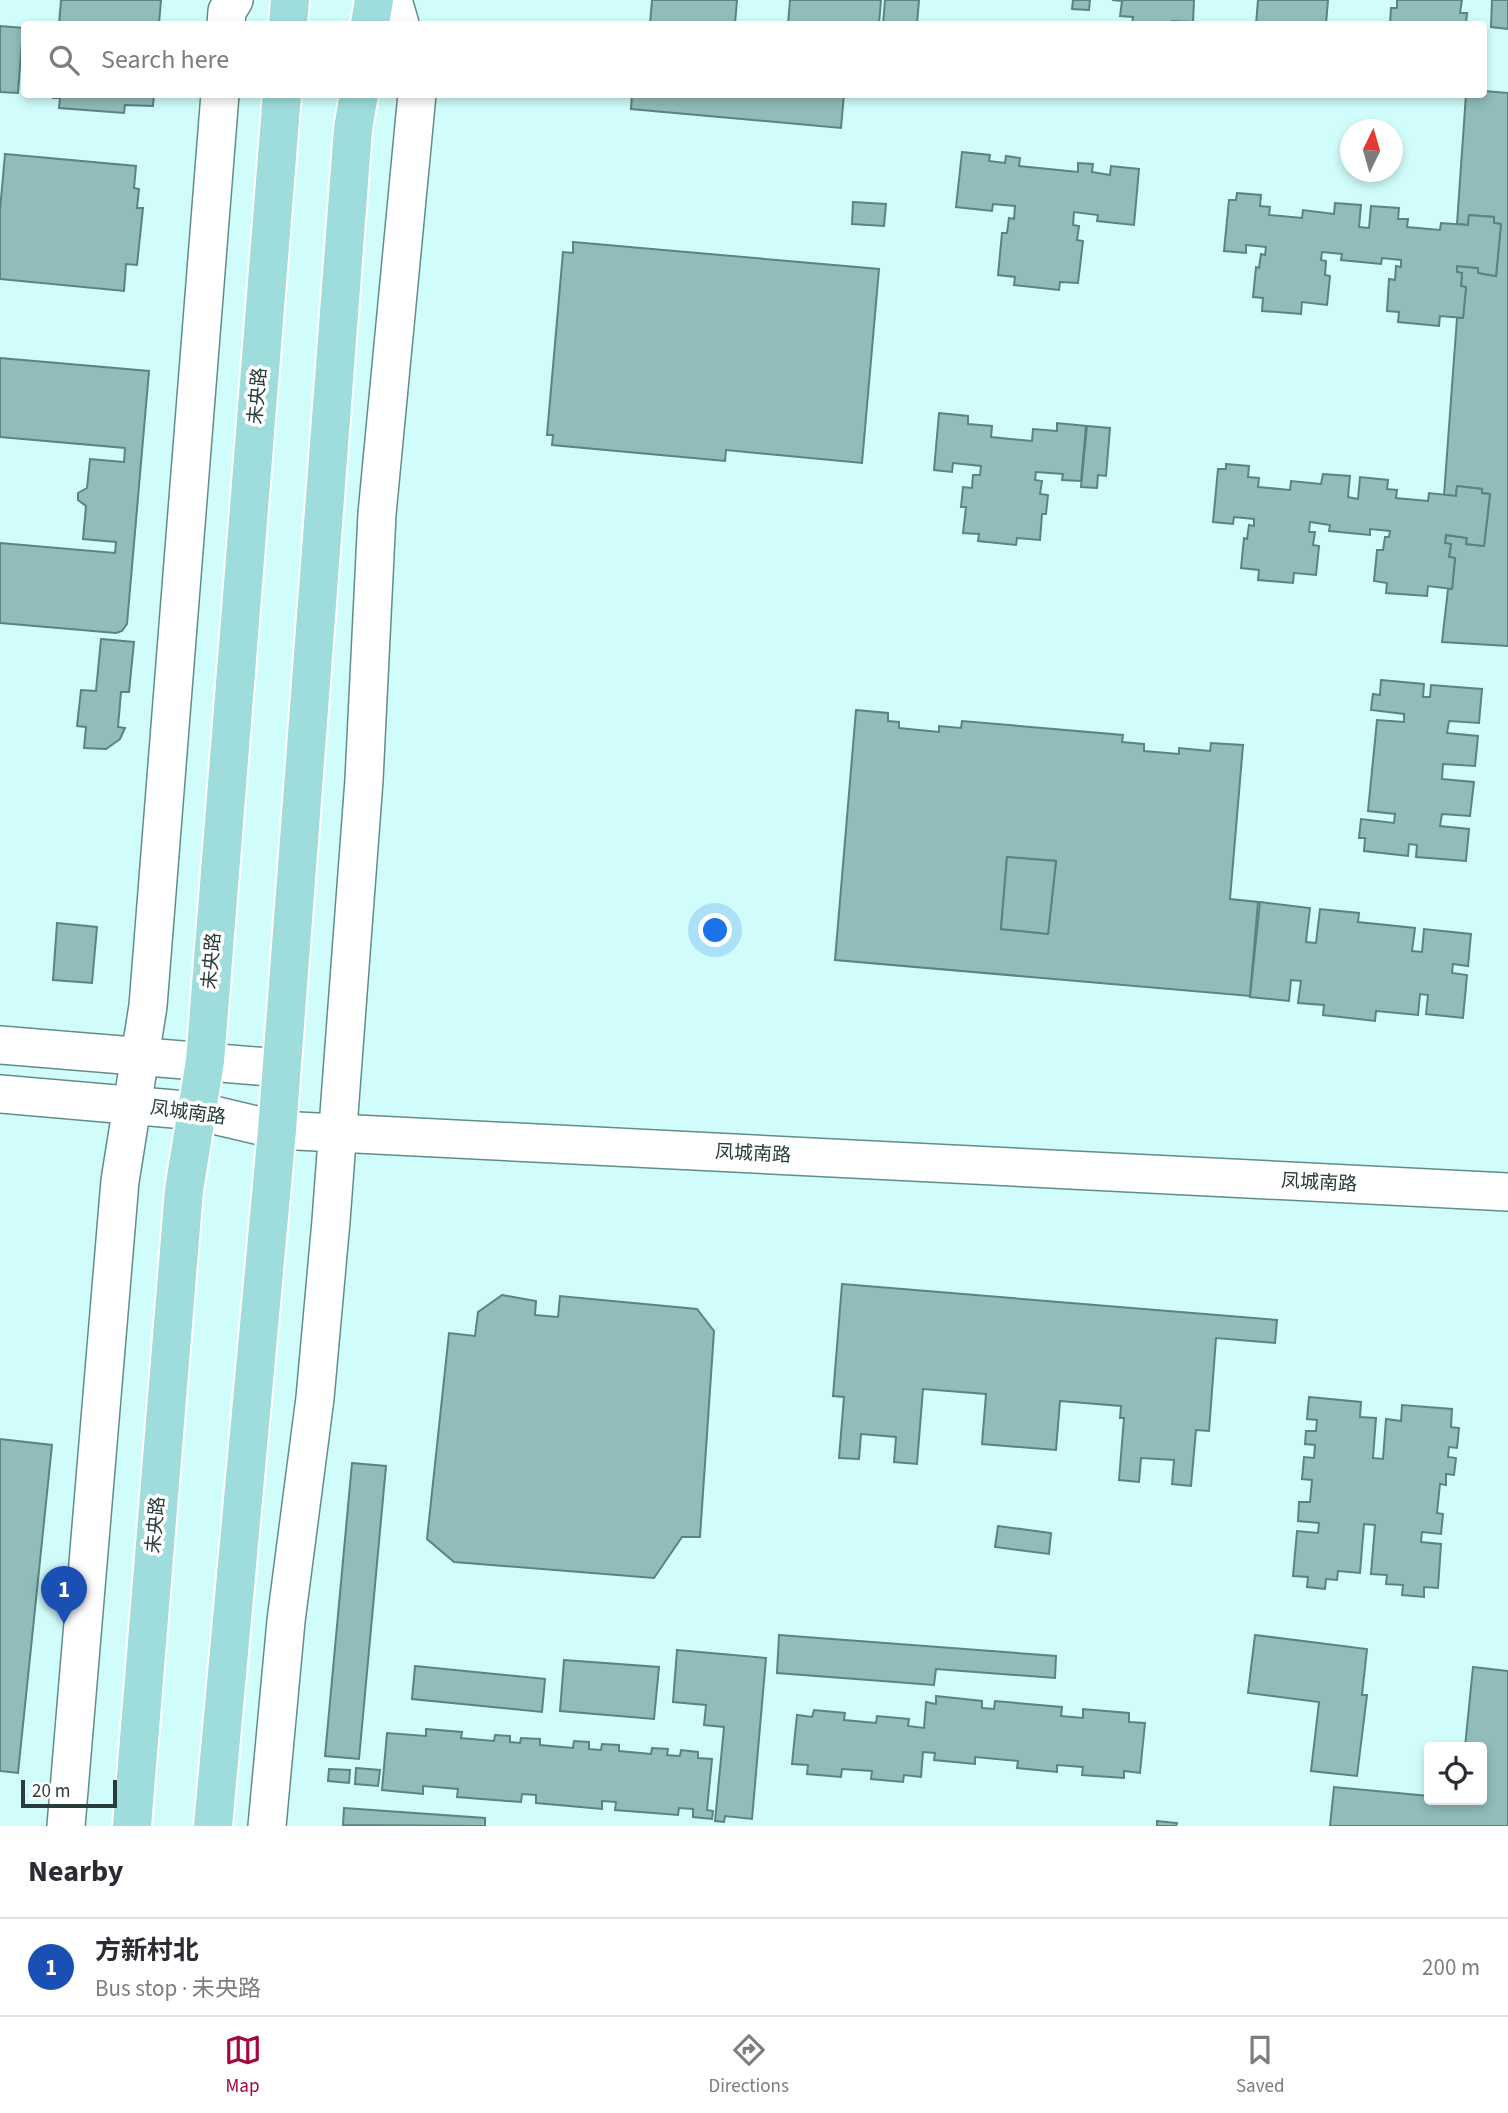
<!DOCTYPE html>
<meta charset="utf-8">
<style>
:root{--surface:#fff;--page:#f2f2f3;--text:#2b2b33;--muted:#7c7c81;--line:#e1e1e2;--accent:#a4083b}
body{margin:0;font-family:"Source Sans 3","Noto Sans SC",sans-serif;background:var(--page);color:var(--text)}
.controls{position:absolute;right:21px;bottom:21px;display:grid;overflow:hidden;border-radius:7px;box-shadow:0 4px 10px #0003}
.controls button{width:63px;height:63px;display:grid;place-items:center;padding:0;border:0;border-bottom:2px solid var(--line);background:var(--surface);color:var(--text);font:35px sans-serif}
.compass{position:absolute;left:1340px;top:119px;width:63px;height:63px;border-radius:50%;background:var(--surface);box-shadow:0 4px 10px #0003;rotate:5deg}
.scale{position:absolute;left:21px;bottom:18px;width:96px;box-sizing:border-box;padding-left:7px;border:4px solid #293b3a;border-top:0;font-size:19px;line-height:24px;white-space:nowrap;color:#293b3a;-webkit-text-stroke:5px #fff;paint-order:stroke}
.you{position:absolute;left:716px;top:931px;width:24px;height:24px;margin:-18px;border:5px solid #fff;border-radius:50%;background:#1a73e8;box-shadow:0 0 0 10px #1a73e833}
.badge{display:grid;place-items:center;width:46px;height:46px;border-radius:50%;background:var(--accent);color:#fff;font-size:23px;font-weight:700}
.pin{position:absolute;translate:-50% -58px;filter:drop-shadow(0 2px 4px #0008)}
.pin::after{content:'';position:absolute;top:37px;width:24px;height:21px;background:inherit;clip-path:polygon(0 0,100% 0,50% 100%)}
.list{margin:0;padding:0;list-style:none}
h2{display:flex;justify-content:space-between;align-items:center;height:91px;margin:0;padding:0 28px;font-size:30px}
h2 small{font-size:23px;font-weight:400;color:var(--muted)}
.list li{display:grid;grid-template-columns:46px 1fr auto;gap:21px;align-items:center;box-sizing:border-box;height:98px;padding:0 28px;border-top:2px solid var(--line)}
.list b{display:block;font-size:26px;white-space:nowrap}
.list p{margin:0;font-size:23px;white-space:nowrap;color:var(--muted)}
.list em{font-size:23px;font-style:normal;color:var(--muted)}
.icon{flex:none;width:38px;height:38px;fill:none;stroke:currentColor;stroke-width:2;stroke-linecap:round;stroke-linejoin:round}
.map{position:relative;flex:none;width:1508px;height:1826px;overflow:hidden}
.search{position:absolute;background:var(--surface);box-shadow:0 4px 10px #0003;left:21px;right:21px;top:21px;height:77px;display:flex;align-items:center;gap:18px;box-sizing:border-box;padding:0 24px;border-radius:7px;color:var(--muted);font-size:26px}
.sheet{height:189px;background:var(--surface)}
nav{display:flex;justify-content:space-around;align-items:center;box-sizing:border-box;height:98px;border-top:2px solid var(--line);background:var(--surface);font-size:19px;color:var(--muted)}
nav a{display:grid;justify-items:center;gap:4px}
nav .on{color:var(--accent)}
.map>svg:first-child{display:block}
</style>
<div class="map">
<svg width="1508" height="1826" viewBox="0 0 1508 1826">
<rect width="100%" height="100%" fill="#d0fdfb"/>
<!-- building -->
<g fill="#90bcba" stroke="#5a8382" stroke-width="2" fill-rule="evenodd">
<path d="M61,0H161L159,24H59Z"/>
<path d="M652,0H737L735,24H650Z"/>
<path d="M790,0H881L879,24H788Z"/>
<path d="M885,0H919L917,24H883Z"/>
<path d="M1073,0H1090L1089,10L1072,9Z"/>
<path d="M1112,0H1194L1193,22L1172,21V24H1132L1133,17L1120,16L1122,1Z"/>
<path d="M1258,0H1328L1326,24H1256Z"/>
<path d="M1397,0H1462L1460,13H1467L1466,24H1390L1391,8H1397Z"/>
<path d="M1492,0H1508V29L1491,27Z"/>
<path d="M0,26L23,28L18,93L0,92Z"/>
<path d="M1484,91L1508,93V646L1442,642L1448,589H1452L1455,558L1449,557L1451,544L1445,543L1446,535L1467,538L1466,544L1484,546L1490,494L1482,493V489L1457,486L1456,496L1444,495L1457,318H1463L1466,287L1461,286L1462,273L1457,272V266L1478,268V273L1496,276L1501,224L1494,223V217L1469,215L1468,225L1457,224L1466,94H1484Z"/>
<path d="M53,94H154L153,106L125,105L124,113L59,108L60,98H53Z"/>
<path d="M632,94H844L841,128L631,109Z"/>
<path d="M962,152L990,155L989,161L1005,163L1006,156L1020,158L1019,166L1078,172V163L1093,164L1092,172L1110,175L1111,166L1139,169L1134,225L1097,221L1098,215L1074,212L1073,225L1079,226L1077,240L1083,241L1078,283L1060,282L1059,290L1014,285L1015,277L998,275L1002,233H1007L1009,218L1014,219L1015,206L993,204L992,211L956,207Z"/>
<path d="M5,154L136,166L134,188L139,189L137,208H143L137,265L126,264L124,291L0,279V210Z"/>
<path d="M1237,193L1261,195L1260,206L1270,207L1269,215L1302,218L1303,210L1334,214L1335,203L1361,205L1359,227L1369,228L1371,206L1399,208L1398,219H1408L1407,227L1440,230L1441,223L1468,225L1469,215L1494,217V223L1501,224L1496,276L1478,273V268L1457,266V272L1462,273L1461,286L1466,287L1463,318L1440,316L1439,326L1398,322L1399,312L1387,311L1389,279L1395,280L1396,266L1401,267V260L1382,258L1381,264L1341,260L1342,254L1322,252L1321,260L1326,261L1325,275L1330,276L1327,305L1302,302L1301,314L1262,311L1263,298L1253,297L1256,267L1259,268L1261,254L1265,255L1266,247L1246,245V253L1224,251L1229,200H1236Z"/>
<path d="M853,202L886,204L884,226L852,224Z"/>
<path d="M573,242L879,269L862,463L726,450L725,461L552,445L553,435H547L563,252L573,253Z"/>
<path d="M0,358L149,371L127,624L122,631L116,633L0,623V543L115,553L116,542L83,539L86,506L78,500V493L87,488L90,459L124,462L125,448L0,437Z"/>
<path d="M939,413L968,416V424L992,426L991,437L1032,441L1033,429L1057,431V423L1086,426L1081,481L1062,480L1063,474L1036,472L1035,480L1042,481L1040,494L1048,495L1046,514H1042L1040,540L1017,538L1016,545L978,541L979,534L963,533L966,507H961L963,487L972,488L973,475H980L981,466L953,463L952,472L934,470Z"/>
<path d="M1087,426L1110,428L1106,476L1098,475L1097,488L1081,487Z"/>
<path d="M1226,464L1249,466L1248,477L1259,478L1258,487L1290,490L1291,481L1321,484L1323,474L1350,476L1348,497L1358,499L1360,477L1388,480L1387,489L1397,490L1396,498L1428,501L1429,493L1456,496L1457,486L1482,489V493L1490,494L1484,546L1466,544L1467,538L1446,535L1445,543L1451,544L1449,557L1455,558L1452,589L1428,586L1427,596L1386,593L1387,583L1374,581L1377,550H1383L1385,537H1389L1390,531L1370,529V535L1329,531L1330,525L1310,522L1309,532H1315L1313,545L1319,546L1316,575L1294,573L1293,583L1258,580L1259,570L1241,568L1244,538L1247,539L1249,525L1254,526V519L1234,517L1233,524L1213,522L1218,469H1226Z"/>
<path d="M101,639L134,642L129,692H121L118,727L125,728L120,739L106,749L84,748L86,727L77,726L81,690L96,691Z"/>
<path d="M1381,680L1424,684L1423,697H1430L1431,685L1482,689L1479,723L1449,721L1447,733L1478,736L1475,766L1443,764L1442,779L1474,782L1470,816L1442,814L1440,826L1469,829L1466,861L1416,857L1417,845L1409,844L1408,856L1364,851L1365,838H1359L1361,819L1394,823L1395,814L1368,811L1377,720L1404,722V714L1371,710L1373,694L1380,695Z"/>
<path d="M856,710L888,713V721L899,722V728L939,732V726L961,728L962,721L1123,735L1122,742L1144,744V751L1179,754V748L1210,751L1211,743L1243,745L1230,899L1258,902L1250,996L835,960ZM1007,857L1056,861L1048,934L1001,929Z"/>
<path d="M1007,857L1056,861L1048,934L1001,929Z"/>
<path d="M1260,902L1310,908L1306,942L1316,943L1320,909L1359,913L1358,922L1415,928L1412,951L1422,952L1424,929L1471,934L1468,966L1453,964L1452,973L1467,975L1463,1018L1426,1014L1428,995L1420,994L1418,1015L1376,1011L1375,1021L1323,1015L1324,1005L1298,1003L1301,981L1291,980L1289,1001L1250,997Z"/>
<path d="M57,923L97,927L92,983L53,980Z"/>
<path d="M842,1284L1277,1320L1275,1343L1216,1338L1209,1431L1196,1430L1191,1486L1172,1484L1174,1460L1141,1458L1139,1482L1119,1480L1124,1418H1120L1121,1406L1060,1401L1056,1450L982,1444L986,1394L923,1389L917,1464L894,1462L896,1437L861,1434L859,1459L839,1458L844,1397L833,1396Z"/>
<path d="M502,1295L536,1301L535,1315L558,1317L560,1296L697,1309L714,1331L700,1537H682L654,1578L454,1562L427,1539L449,1333L475,1336L478,1312Z"/>
<path d="M1309,1397L1361,1402L1360,1417L1376,1418L1373,1458L1383,1459L1386,1419L1401,1421L1402,1405L1452,1409L1451,1427L1459,1428L1457,1448L1449,1447L1448,1457L1456,1458L1454,1475L1446,1474V1485L1440,1484L1437,1513L1443,1514L1441,1534L1422,1532L1421,1542L1441,1544L1438,1588L1424,1587V1597L1402,1595L1403,1585L1386,1584L1387,1575L1371,1574L1375,1525L1364,1524L1360,1573L1338,1571L1337,1580L1326,1579L1325,1589L1307,1587L1308,1577L1293,1576L1297,1531L1318,1533L1319,1523L1298,1521L1299,1502H1310L1312,1480L1302,1479L1304,1457L1314,1458L1315,1445L1305,1444L1306,1431H1316L1317,1420L1307,1419Z"/>
<path d="M0,1439L52,1445L18,1773L0,1771Z"/>
<path d="M352,1463L386,1466L359,1759L325,1756Z"/>
<path d="M998,1526L1051,1533L1049,1554L995,1547Z"/>
<path d="M779,1635L1056,1656L1055,1678L936,1669L934,1685L777,1673Z"/>
<path d="M1255,1635L1367,1649L1362,1695H1367L1357,1776L1311,1771L1319,1702L1248,1693Z"/>
<path d="M677,1650L766,1658L752,1819L725,1816L724,1822L715,1821L724,1727L704,1725L706,1705L673,1702Z"/>
<path d="M564,1660L659,1667L654,1719L560,1711Z"/>
<path d="M415,1666L545,1679L542,1712L412,1699Z"/>
<path d="M1473,1667L1508,1671V1826H1330L1334,1787L1429,1796V1800H1482V1747H1465Z"/>
<path d="M936,1696L982,1701V1708L994,1709L995,1701L1062,1707L1061,1716L1083,1718V1709L1129,1713V1722L1145,1723L1140,1773L1124,1771V1778L1082,1775L1083,1767L1057,1765V1772L1017,1768L1018,1761L975,1757V1764L934,1760L935,1753L923,1752L921,1777L904,1775L903,1782L871,1779L872,1771L842,1769L841,1777L807,1774L808,1765L792,1764L797,1715L812,1717L814,1710L845,1713L844,1720L876,1723L877,1716L909,1719L908,1726L924,1728L926,1702L936,1704Z"/>
<path d="M426,1729L462,1732L461,1738L494,1741L495,1735L510,1736V1742L520,1743L521,1738L540,1739V1745L573,1748L574,1741L589,1742V1749L601,1750L602,1744L619,1745V1751L651,1754L652,1748L668,1749L667,1755L680,1756L681,1750L698,1752V1758L712,1759L707,1810L713,1811L712,1819L693,1817V1809L679,1808L678,1815L615,1810L616,1802L602,1801V1809L536,1803V1795L522,1794L521,1802L457,1797L458,1789L423,1786V1794L382,1790L387,1733L426,1736Z"/>
<path d="M356,1768L380,1770L378,1786L355,1784Z"/>
<path d="M329,1769L350,1770L349,1783L328,1781Z"/>
<path d="M344,1808L485,1818V1826L343,1825Z"/>
<path d="M1157,1821L1177,1823L1176,1826H1157Z"/>
</g>
<g fill="none" stroke-linecap="round" stroke-linejoin="round">
<!-- minor casing -->
<g stroke="#628c8a" stroke-width="40">
<g id="minor">
<path d="M393,0L400,24"/>
<path d="M226,24L227,11L234,0"/>
<path d="M0,1045L281,1068"/>
<path d="M0,1094L197,1111L277,1130L1508,1192"/>
<path d="M66,1826L120,1181L148,1006L220,94"/>
<path d="M267,1826L286,1621L315,1398L331,1221L364,780L377,514L417,94"/>
</g>
</g>
<!-- major casing -->
<g stroke="#fff" stroke-width="42">
<g id="major">
<path d="M288,24L290,0"/>
<path d="M370,24L374,0"/>
<path d="M132,1826L184,1190L205,1061L282,94"/>
<path d="M213,1826L277,1130L353,129L359,94"/>
</g>
</g>
<!-- minor -->
<use href="#minor" stroke="#fff" stroke-width="37"/>
<!-- major -->
<use href="#major" stroke="#9edddc" stroke-width="38"/>
</g>
<g text-anchor="middle" dominant-baseline="central" stroke-width="7" stroke-linejoin="round" paint-order="stroke">
<!-- street labels -->
<g font-size="19" fill="#293b3a" stroke="#fff">
<text transform="translate(258 396) rotate(-85)">未央路</text>
<text transform="translate(212 961) rotate(-85)">未央路</text>
<text transform="translate(188 1113) rotate(8)">凤城南路</text>
<text transform="translate(753 1154) rotate(3)">凤城南路</text>
<text transform="translate(1319 1183) rotate(3)">凤城南路</text>
<text transform="translate(156 1525) rotate(-85)">未央路</text>
</g>
</g>
</svg>
<div class="controls">
<button><svg class="icon" aria-label="locate" viewBox="0 0 24 24"><circle cx="12" cy="12" r="6"/><path d="M12 2v4M12 18v4M2 12h4M18 12h4"/></svg></button>
</div>
<svg class="compass" viewBox="-18 -18 36 36"><path d="M0-13l5 13h-10z" fill="#e53935"/><path d="M0 13l5-13h-10z" fill="#7c7c81"/></svg>
<div class="scale">20 m</div>
<div class="you"></div>
<div class="pin badge" style="left:64px;top:1624px;background:#1a4fb4">1</div>
<div class="search"><svg class="icon" aria-label="search" viewBox="0 0 24 24"><circle cx="10" cy="10" r="6"/><path d="M15 15l6 6"/></svg>Search here</div>
</div>
<section class="sheet">
<h2>Nearby<small></small></h2>
<ul class="list">
<li><span class="badge" style="background:#1a4fb4">1</span><div><b>方新村北</b><p>Bus stop · 未央路</p></div><em>200 m</em></li>
</ul>
</section>
<nav>
<a class="on"><svg class="icon" aria-label="map" viewBox="0 0 24 24"><path d="M3 6l6-2 6 2 6-2v14l-6 2-6-2-6 2zM9 4v14M15 6v14"/></svg>Map</a>
<a><svg class="icon" aria-label="directions" viewBox="0 0 24 24"><path d="M12 3l9 9-9 9-9-9zM9 14v-3h6M13 9l2 2-2 2"/></svg>Directions</a>
<a><svg class="icon" aria-label="saved" viewBox="0 0 24 24"><path d="M7 4h10v16l-5-4-5 4z"/></svg>Saved</a>
</nav>
